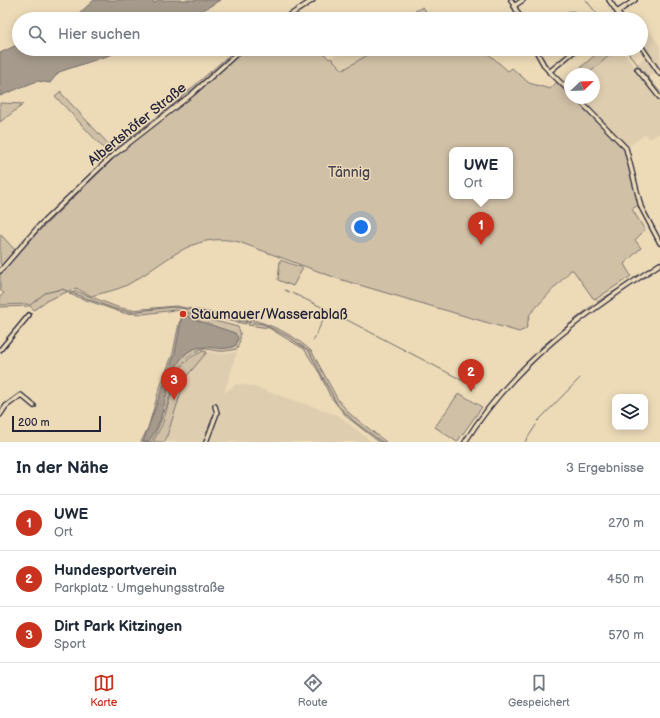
<!DOCTYPE html>
<html lang="de">
<meta charset="utf-8">
<style>
:root{--surface:#fff;--page:#f2f2f3;--text:#1f2937;--muted:#747a83;--line:#e0e1e3;--accent:#c8321e}
body{margin:0;font-family:"Balsamiq Sans",sans-serif;background:var(--page);color:var(--text)}
.controls{position:absolute;right:12px;bottom:12px;display:grid;overflow:hidden;border-radius:8px;box-shadow:0 2px 10px #0003}
.controls button{width:36px;height:36px;display:grid;place-items:center;padding:0;border:0;border-bottom:1px solid var(--line);background:var(--surface);color:var(--text);font:20px sans-serif}
.compass{position:absolute;left:564px;top:68px;width:36px;height:36px;border-radius:50%;background:var(--surface);box-shadow:0 2px 10px #0003;rotate:67deg}
.scale{position:absolute;left:12px;bottom:10px;width:89px;box-sizing:border-box;padding-left:4px;border:2px solid #22223b;border-top:0;font-size:11px;line-height:14px;white-space:nowrap;color:#22223b;-webkit-text-stroke:3px #eddbb8;paint-order:stroke}
.you{position:absolute;left:361px;top:227px;width:14px;height:14px;margin:-10px;border:3px solid #fff;border-radius:50%;background:#1a73e8;box-shadow:0 0 0 6px #1a73e833}
.badge{display:grid;place-items:center;width:26px;height:26px;border-radius:50%;background:var(--accent);color:#fff;font-size:13px;font-weight:700}
.pin{position:absolute;translate:-50% -33px;filter:drop-shadow(0 1px 2px #0008)}
.pin::after{content:'';position:absolute;top:21px;width:14px;height:12px;background:inherit;clip-path:polygon(0 0,100% 0,50% 100%)}
.popup{position:absolute;left:449px;top:147px;width:64px;height:52px;box-sizing:border-box;display:grid;place-content:center;border-radius:8px;background:var(--surface);filter:drop-shadow(0 1px 3px #0005);font-size:13px;white-space:nowrap;color:var(--muted)}
.popup b{font-size:15px;color:var(--text)}
.popup::after{content:'';position:absolute;left:50%;top:100%;margin-left:-8px;border:8px solid transparent;border-top-color:var(--surface)}
.list{margin:0;padding:0;list-style:none}
h2{display:flex;justify-content:space-between;align-items:center;height:52px;margin:0;padding:0 16px;font-size:17px}
h2 small{font-size:13px;font-weight:400;color:var(--muted)}
.list li{display:grid;grid-template-columns:26px 1fr auto;gap:12px;align-items:center;box-sizing:border-box;height:56px;padding:0 16px;border-top:1px solid var(--line)}
.list b{display:block;font-size:15px;white-space:nowrap}
.list p{margin:0;font-size:13px;white-space:nowrap;color:var(--muted)}
.list em{font-size:13px;font-style:normal;color:var(--muted)}
.icon{flex:none;width:22px;height:22px;fill:none;stroke:currentColor;stroke-width:2;stroke-linecap:round;stroke-linejoin:round}
.map{position:relative;flex:none;width:660px;height:442px;overflow:hidden}
.search{position:absolute;background:var(--surface);box-shadow:0 2px 10px #0003;left:12px;right:12px;top:12px;height:44px;display:flex;align-items:center;gap:10px;box-sizing:border-box;padding:0 14px;border-radius:22px;color:var(--muted);font-size:15px}
.sheet{height:220px;background:var(--surface)}
nav{display:flex;justify-content:space-around;align-items:center;box-sizing:border-box;height:56px;border-top:1px solid var(--line);background:var(--surface);font-size:11px;color:var(--muted)}
nav a{display:grid;justify-items:center;gap:2px}
nav .on{color:var(--accent)}
.map>svg:first-child{display:block}
</style>
<div class="map">
<svg width="660" height="442" viewBox="0 0 660 442">
<rect width="100%" height="100%" fill="#eddbb8"/>
<filter id="ink" filterUnits="userSpaceOnUse"><feTurbulence type="fractalNoise" baseFrequency=".025" numOctaves="2"/><feDisplacementMap in="SourceGraphic" scale="8" xChannelSelector="R" yChannelSelector="G"/><feConvolveMatrix kernelMatrix="1 2 1 2 8 2 1 2 1" color-interpolation-filters="sRGB"/></filter>
<g filter="url(#ink)">
<!-- built -->
<g fill="#decdaf">
<path d="M651,33L660,46V68L645,80L660,99V133L649,139L646,134L626,148L577,98H594V74H589L617,49H620L634,66L648,54L641,44V41Z"/>
<path d="M347,49H377L343,70L331,58Z"/>
<path d="M203,351L220,354L237,352L224,393L236,384L248,385L338,415L372,442H153L162,425L179,369L191,357Z"/>
</g>
<!-- green -->
<g fill="#d0c0a6" stroke="#797170" fill-rule="evenodd">
<path d="M423,7L431,19H400Z"/>
<path d="M236,49H240L195,90L151,125L111,154L107,152L55,96L61,91V93L114,150L176,102Z"/>
<path d="M246,49H320L329,59L331,58L343,70L377,49H483L508,71L512,68L529,83L550,89L558,81L561,84L570,77V98H575L626,148L640,204L632,209L645,230L635,240L641,248L624,264L631,276L596,299L593,298L573,270H571L530,314L526,329L519,332L339,279L239,242C192,230 164,265 127,285C117,290 106,292 95,295L91,296L76,288L46,301L34,310L28,304L0,305V297L4,293L0,290V274L38,232L116,156ZM452,150H510V196H452Z"/>
<path d="M602,49H617L588,74H573Z"/>
<path d="M0,103L24,104L0,122Z"/>
<path d="M0,234L16,251L2,266L0,263Z"/>
<path d="M280,260L303,268L293,286L278,280Z"/>
<path d="M76,291L117,307L131,310L176,306L247,320L246,324L175,310L143,314L123,313L69,294Z"/>
<path d="M184,313L238,327C242,335 240,341 237,349C231,350 224,352 218,351C213,351 207,348 202,349C193,351 184,361 178,368C170,392 164,421 151,442H141L148,428L159,390L173,353L179,323Z"/>
<path d="M250,319C272,325 295,335 312,352L338,400L350,414L386,442H379L347,417L330,396L320,374L304,349L269,328L248,325Z"/>
<path d="M203,351L207,352L186,377L165,442H153L162,425L179,369L191,357Z"/>
<path d="M459,393L482,407L457,442L435,427Z"/>
</g>
<!-- water -->
<g fill="#a59a8b" stroke="#716a6b">
<path d="M94,0H153L154,3L159,0H220L207,8L176,19H146L143,17L141,19H73Z"/>
<path d="M19,44V49H121L116,53L59,72L50,83L37,81L0,96V53Z"/>
<path d="M184,314L193,319L235,333L238,338L236,345C223,354 203,341 188,352C171,364 166,401 160,420C157,428 153,435 148,442H143L175,353L182,316Z"/>
</g>
<g fill="none" stroke-linecap="round" stroke-linejoin="round">
<!-- stream -->
<g stroke="#716a6b" stroke-width="1">
<path d="M586,0L601,19"/>
<path d="M625,49L660,92"/>
<path d="M285,290L289,292"/>
<path d="M292,293L330,311L475,387"/>
<path d="M597,302L631,281"/>
<path d="M0,307L29,306L45,293L62,289L115,309L131,312L172,307L195,310L226,319L263,324L289,337L309,351L338,406L356,423L382,442"/>
<path d="M313,341L324,318"/>
<path d="M540,348L594,304"/>
<path d="M538,421L580,378"/>
<path d="M525,442L536,425"/>
</g>
<!-- minor casing -->
<g stroke="#22223b" stroke-width="6">
<g id="minor">
<path d="M511,0L521,19"/>
<path d="M609,0L622,19"/>
<path d="M514,6L523,0"/>
<path d="M617,12L635,0"/>
<path d="M284,19L313,0"/>
<path d="M563,19L570,14H573L577,19"/>
<path d="M641,46L660,74"/>
<path d="M535,49L545,67L570,92"/>
<path d="M637,69L660,98"/>
<path d="M549,72L577,49"/>
<path d="M577,98L626,148L641,207L660,243"/>
<path d="M0,271L40,225L111,157L192,94L242,49"/>
<path d="M0,350L29,315"/>
<path d="M0,415L6,406L21,395L34,406"/>
<path d="M206,442L217,413L215,406"/>
<path d="M465,442C515,362 583,314 660,264"/>
</g>
</g>
<!-- minor -->
<use href="#minor" stroke="#eddbb8" stroke-width="3.5"/>
</g>
</g>
<!-- markers -->
<circle fill="#c8321e" stroke="#eddbb8" stroke-width="1.5" cx="183" cy="314" r="4"/>
<g text-anchor="middle" dominant-baseline="central" stroke-width="3" stroke-linejoin="round" paint-order="stroke">
<!-- street labels -->
<g font-size="14" fill="#22223b" stroke="#eddbb8">
<text transform="translate(137 124) rotate(-39)">Albertshöfer Straße</text>
</g>
<!-- park labels -->
<g font-size="14" fill="#454250" stroke="#eddbb8">
<text x="349" y="172">Tännig</text>
</g>
<!-- poi labels -->
<g font-size="14" fill="#22223b" stroke="#eddbb8" text-anchor="start">
<text x="191" y="314">Staumauer/Wasserablaß</text>
</g>
</g>
</svg>
<div class="controls">
<button><svg class="icon" aria-label="layers" viewBox="0 0 24 24"><path d="M12 4l9 5-9 5-9-5zM3 14l9 5 9-5"/></svg></button>
</div>
<svg class="compass" viewBox="-18 -18 36 36"><path d="M0-13l5 13h-10z" fill="#e53935"/><path d="M0 13l5-13h-10z" fill="#747a83"/></svg>
<div class="scale">200 m</div>
<div class="you"></div>
<div class="pin badge" style="left:481px;top:245px">1</div>
<div class="popup"><b>UWE</b>Ort</div>
<div class="pin badge" style="left:471px;top:392px">2</div>
<div class="pin badge" style="left:174px;top:400px">3</div>
<div class="search"><svg class="icon" aria-label="search" viewBox="0 0 24 24"><circle cx="10" cy="10" r="6"/><path d="M15 15l6 6"/></svg>Hier suchen</div>
</div>
<section class="sheet">
<h2>In der Nähe<small>3 Ergebnisse</small></h2>
<ul class="list">
<li><span class="badge">1</span><div><b>UWE</b><p>Ort</p></div><em>270 m</em></li>
<li><span class="badge">2</span><div><b>Hundesportverein</b><p>Parkplatz · Umgehungsstraße</p></div><em>450 m</em></li>
<li><span class="badge">3</span><div><b>Dirt Park Kitzingen</b><p>Sport</p></div><em>570 m</em></li>
</ul>
</section>
<nav>
<a class="on"><svg class="icon" aria-label="map" viewBox="0 0 24 24"><path d="M3 6l6-2 6 2 6-2v14l-6 2-6-2-6 2zM9 4v14M15 6v14"/></svg>Karte</a>
<a><svg class="icon" aria-label="directions" viewBox="0 0 24 24"><path d="M12 3l9 9-9 9-9-9zM9 14v-3h6M13 9l2 2-2 2"/></svg>Route</a>
<a><svg class="icon" aria-label="saved" viewBox="0 0 24 24"><path d="M7 4h10v16l-5-4-5 4z"/></svg>Gespeichert</a>
</nav>
